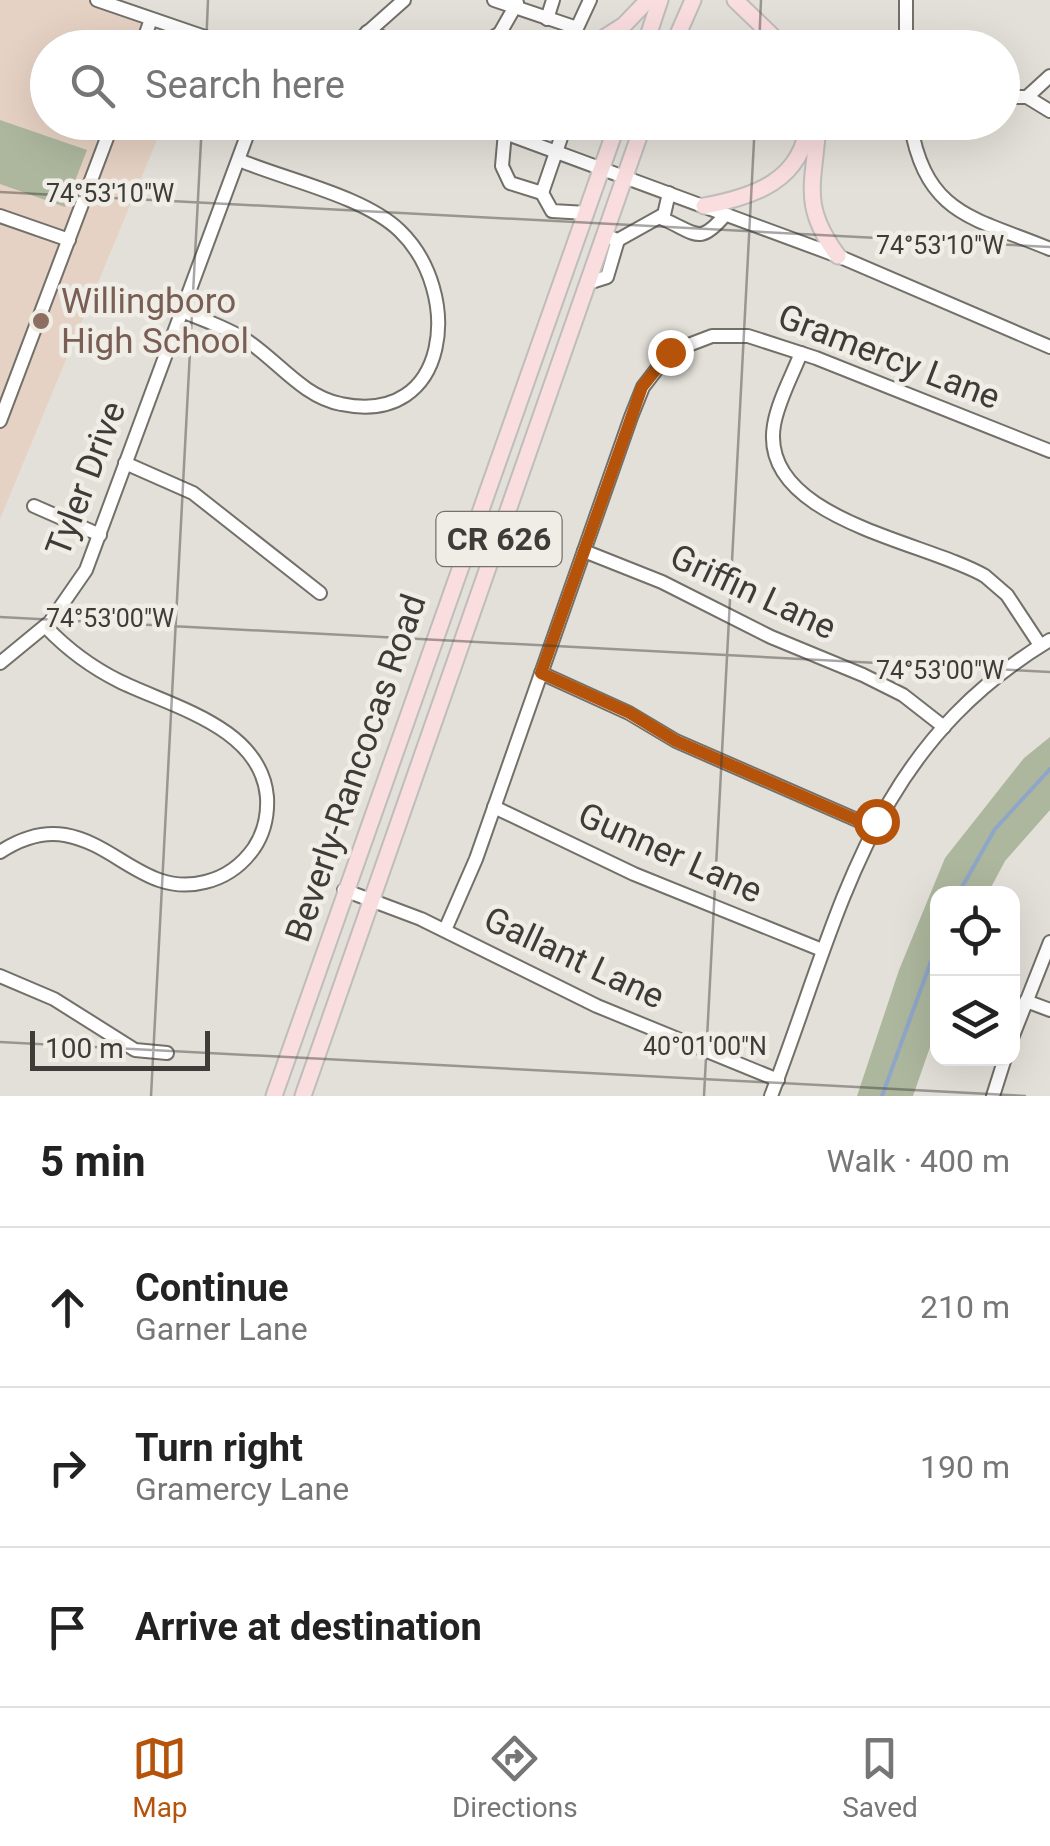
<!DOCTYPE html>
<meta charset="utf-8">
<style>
:root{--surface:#fff;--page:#f6f6f6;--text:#222;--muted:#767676;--line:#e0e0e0;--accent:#b45309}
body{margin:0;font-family:Roboto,sans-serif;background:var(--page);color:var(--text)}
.controls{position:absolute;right:30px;bottom:30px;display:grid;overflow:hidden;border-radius:20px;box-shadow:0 10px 40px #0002}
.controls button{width:90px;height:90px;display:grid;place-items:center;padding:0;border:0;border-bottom:2px solid var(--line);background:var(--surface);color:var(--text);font:50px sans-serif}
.scale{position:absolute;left:30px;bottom:25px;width:180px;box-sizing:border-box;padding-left:10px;border:5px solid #3d3c39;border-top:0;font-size:28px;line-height:35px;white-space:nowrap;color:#3d3c39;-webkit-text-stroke:8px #f0ede6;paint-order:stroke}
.stop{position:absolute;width:30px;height:30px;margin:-22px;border:8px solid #b45309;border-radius:50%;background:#fff}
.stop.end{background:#b45309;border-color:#fff;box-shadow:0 2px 10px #0008}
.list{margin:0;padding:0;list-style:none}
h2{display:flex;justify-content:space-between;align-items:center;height:130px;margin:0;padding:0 40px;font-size:42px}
h2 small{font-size:32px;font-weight:400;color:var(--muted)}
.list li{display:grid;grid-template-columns:65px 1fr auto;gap:30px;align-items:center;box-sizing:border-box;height:160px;padding:0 40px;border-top:2px solid var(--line)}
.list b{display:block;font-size:38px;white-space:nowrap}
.list p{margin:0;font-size:32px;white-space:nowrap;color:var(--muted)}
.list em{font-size:32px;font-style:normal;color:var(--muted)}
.icon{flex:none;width:55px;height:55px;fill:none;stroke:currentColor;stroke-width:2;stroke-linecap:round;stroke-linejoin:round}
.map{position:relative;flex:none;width:1050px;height:1096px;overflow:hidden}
.search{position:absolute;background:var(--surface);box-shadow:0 10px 40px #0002;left:30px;right:30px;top:30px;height:110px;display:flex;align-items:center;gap:25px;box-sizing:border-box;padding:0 35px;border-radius:55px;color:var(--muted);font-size:38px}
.sheet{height:610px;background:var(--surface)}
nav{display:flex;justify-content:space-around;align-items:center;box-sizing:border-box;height:140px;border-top:2px solid var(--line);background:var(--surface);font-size:28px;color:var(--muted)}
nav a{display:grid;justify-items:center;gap:5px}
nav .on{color:var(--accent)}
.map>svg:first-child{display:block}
</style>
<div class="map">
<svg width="1050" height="1096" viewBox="0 0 1050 1096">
<rect width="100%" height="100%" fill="#e3e0d9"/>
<!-- education -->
<path fill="#e6d2c4" d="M0,0H97L200,35L195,47L48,48V122L164,123L0,519Z"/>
<!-- green -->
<g fill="#adb79d">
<path d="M0,120L87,150L65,207L0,184Z"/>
<path d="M1050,737V810L1005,861L988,893L938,894L937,1027L913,1096H857L899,970L945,858L1024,758Z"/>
</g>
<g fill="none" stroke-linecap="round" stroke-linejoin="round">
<!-- stream -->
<g stroke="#8fa6c9" stroke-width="4">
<path d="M958,894L995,829L1050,769"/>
<path d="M882,1096L938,942"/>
</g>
<!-- minor casing -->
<g stroke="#73706a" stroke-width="16">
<g id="minor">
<path d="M97,0L237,48"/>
<path d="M494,0L577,28L590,0"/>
<path d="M906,0V48"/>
<path d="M547,19L553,0"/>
<path d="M367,32L415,48"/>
<path d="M141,48L151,19"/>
<path d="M350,48L404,0"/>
<path d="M476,48L500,33L517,3"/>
<path d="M1050,76L1027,97L1050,111"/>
<path d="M1002,97H1027"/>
<path d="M475,122L838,256L1050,347"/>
<path d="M910,122C926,216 973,217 1050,249"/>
<path d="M505,132L502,166L510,183L542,193L565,126L555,122"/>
<path d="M522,138L527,122"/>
<path d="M542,193L552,211L587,213"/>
<path d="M669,193L663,219C696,233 699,246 725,215"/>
<path d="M0,216L69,240"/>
<path d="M605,236L618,240L661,216"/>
<path d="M588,283L607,277L618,240"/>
<path d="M184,312C204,320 227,328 246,340C277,360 303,397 341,404C451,427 463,292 400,231C364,196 286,180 239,160"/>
<path d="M801,353C792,376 778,401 774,425C758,519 925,541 985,576L1007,595L1040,645"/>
<path d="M0,421L113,122"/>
<path d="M125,463L193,493L320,593"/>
<path d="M34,506L100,535"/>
<path d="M584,551L662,582L771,637L863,675L903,695L944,727"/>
<path d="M0,663L50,622L86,570L252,122"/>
<path d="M541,673L629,713L676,741L873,827"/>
<path d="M494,807L634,874L822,950"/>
<path d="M0,852C20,839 41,831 65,835C117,844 148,897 205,882C226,877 242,865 254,848C264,833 268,815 267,797C261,727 172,707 119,681C91,667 67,649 46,627"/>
<path d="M344,890L421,919L597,1006L778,1080"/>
<path d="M445,930L476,859L631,417L643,387L670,352L712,336H748L816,358L1050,451"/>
<path d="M0,976L54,999L135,1050L167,1053"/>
<path d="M1026,1001L1050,1010"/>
<path d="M1012,1038L1050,942"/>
<path d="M771,1096C841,914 868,749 1050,640"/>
<path d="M993,1096L1005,1058"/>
</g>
</g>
<!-- major casing -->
<g stroke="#bdbdbc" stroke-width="19">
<g id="major">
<path d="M735,0L785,48"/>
<path d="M588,48L624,25L648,0"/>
<path d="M644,48L660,0"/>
<path d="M672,48L693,0"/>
<path d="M704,48L744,41L767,48"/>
<path d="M818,122C815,183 799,203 838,256"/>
<path d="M478,124L479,122"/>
<path d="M704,206C753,197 803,181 808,122"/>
<path d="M274,1096L618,122"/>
<path d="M303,1096L644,122"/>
</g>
</g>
<!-- minor -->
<use href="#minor" stroke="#fff" stroke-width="12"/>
<!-- major -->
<use href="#major" stroke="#fadddf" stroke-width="15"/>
</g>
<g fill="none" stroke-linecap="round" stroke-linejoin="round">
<!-- route -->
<path stroke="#b45309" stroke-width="12" d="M670,352L642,387L541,673L630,713L676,741L873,827L876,821"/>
</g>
<!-- ticks -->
<path fill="none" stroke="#3d3c39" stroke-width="2.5" stroke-opacity="0.45" d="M206,48L208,0M759,48L761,0M0,192L1050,247M0,617L1050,672M0,1042L1026,1096M151,1096L202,122M704,1096L755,122"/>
<!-- markers -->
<circle fill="#8d6e63" stroke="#f0ede6" stroke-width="4" cx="41" cy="321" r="10"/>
<g text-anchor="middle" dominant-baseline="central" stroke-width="9" stroke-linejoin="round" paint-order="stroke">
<!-- shield labels -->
<rect fill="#f0ede6" stroke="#73716d" stroke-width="2.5" x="436.5" y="512" width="125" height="54" rx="8"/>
<g font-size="32" font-weight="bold" fill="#3d3c39">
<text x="499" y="539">CR 626</text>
</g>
<!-- education labels -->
<g font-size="35" fill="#785e54" stroke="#f0ede6" text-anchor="start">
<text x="61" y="301">Willingboro<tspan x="61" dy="40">High School</tspan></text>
</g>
<!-- street labels -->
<g font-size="35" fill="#3d3c39" stroke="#f0ede6">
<text transform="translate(889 357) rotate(21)">Gramercy Lane</text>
<text transform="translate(86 479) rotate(-69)">Tyler Drive</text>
<text transform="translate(753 592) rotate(25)">Griffin Lane</text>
<text transform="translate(356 768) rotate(-71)">Beverly-Rancocas Road</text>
<text transform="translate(670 853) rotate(24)">Gunner Lane</text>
<text transform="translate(574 958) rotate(25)">Gallant Lane</text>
</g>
</g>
<g font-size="25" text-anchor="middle" fill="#3d3c39" stroke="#f0ede6" stroke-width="9" stroke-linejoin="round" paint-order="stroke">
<text x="110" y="202">74°53'10"W</text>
<text x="940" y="254">74°53'10"W</text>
<text x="110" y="627">74°53'00"W</text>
<text x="940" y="679">74°53'00"W</text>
<text x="705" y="1055">40°01'00"N</text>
</g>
</svg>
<div class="controls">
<button><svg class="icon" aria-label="locate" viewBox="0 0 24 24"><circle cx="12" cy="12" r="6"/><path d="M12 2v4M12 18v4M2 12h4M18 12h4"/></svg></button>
<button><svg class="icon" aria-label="layers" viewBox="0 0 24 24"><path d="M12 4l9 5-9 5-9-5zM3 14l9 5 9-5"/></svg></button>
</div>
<div class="scale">100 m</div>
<div class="stop" style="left:876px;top:821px"></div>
<div class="stop end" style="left:670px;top:352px"></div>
<div class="search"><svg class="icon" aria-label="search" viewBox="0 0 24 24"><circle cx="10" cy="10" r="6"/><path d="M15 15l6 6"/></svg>Search here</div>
</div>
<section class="sheet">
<h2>5 min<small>Walk · 400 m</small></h2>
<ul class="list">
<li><svg class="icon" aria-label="ahead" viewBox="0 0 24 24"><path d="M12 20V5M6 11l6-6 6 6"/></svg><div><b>Continue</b><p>Garner Lane</p></div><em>210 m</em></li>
<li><svg class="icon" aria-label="right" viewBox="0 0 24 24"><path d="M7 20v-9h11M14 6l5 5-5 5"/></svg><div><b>Turn right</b><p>Gramercy Lane</p></div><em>190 m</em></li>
<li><svg class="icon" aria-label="arrive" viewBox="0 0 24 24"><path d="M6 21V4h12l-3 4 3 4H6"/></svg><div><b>Arrive at destination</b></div></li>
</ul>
</section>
<nav>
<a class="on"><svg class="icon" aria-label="map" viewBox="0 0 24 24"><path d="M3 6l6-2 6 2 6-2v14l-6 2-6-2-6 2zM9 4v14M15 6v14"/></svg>Map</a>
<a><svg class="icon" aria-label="directions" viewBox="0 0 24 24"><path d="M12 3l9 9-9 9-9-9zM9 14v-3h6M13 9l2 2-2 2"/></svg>Directions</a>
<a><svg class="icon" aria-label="saved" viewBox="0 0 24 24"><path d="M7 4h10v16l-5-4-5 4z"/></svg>Saved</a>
</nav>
